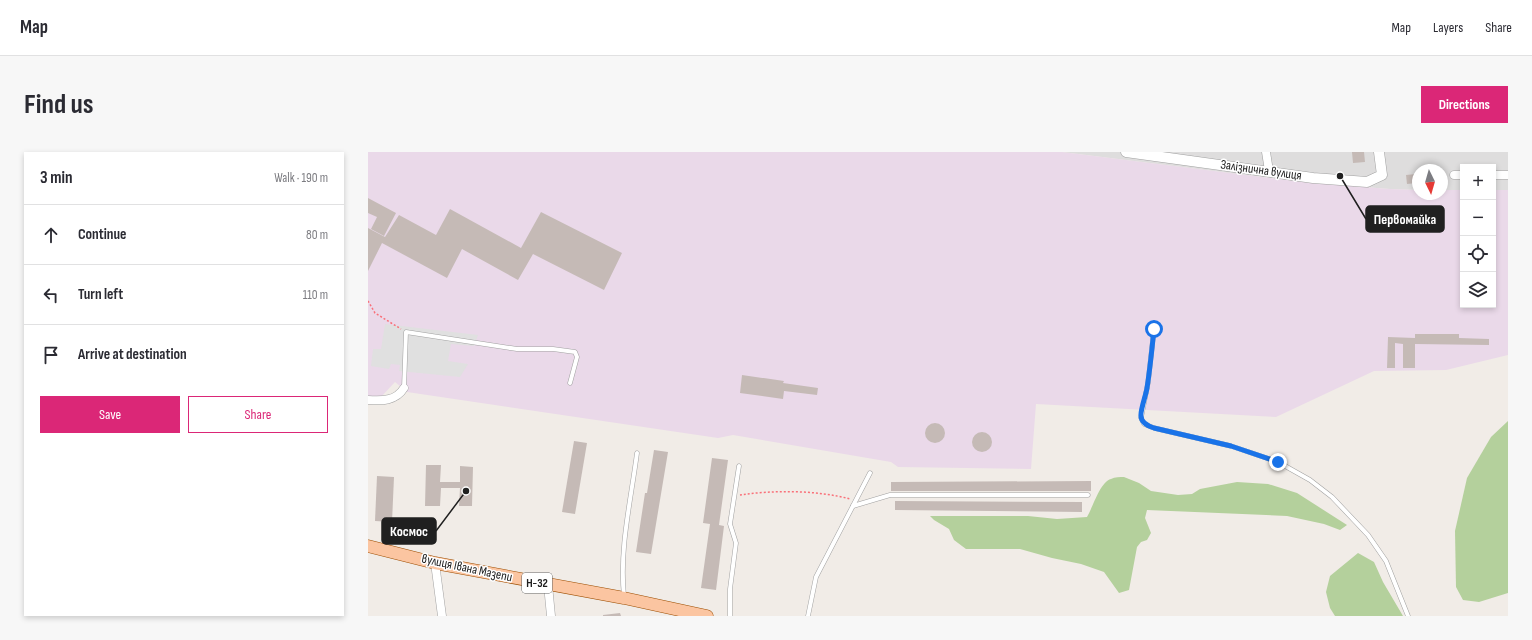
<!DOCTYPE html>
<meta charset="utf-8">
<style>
:root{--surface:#fff;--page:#f7f7f7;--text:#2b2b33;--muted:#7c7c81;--line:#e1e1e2;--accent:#db2777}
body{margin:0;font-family:"Sofia Sans Condensed",sans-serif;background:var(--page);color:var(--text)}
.controls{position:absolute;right:12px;top:12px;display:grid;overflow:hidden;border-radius:0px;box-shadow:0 2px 6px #0003}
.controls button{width:36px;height:36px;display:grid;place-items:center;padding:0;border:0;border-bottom:1px solid var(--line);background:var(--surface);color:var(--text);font:20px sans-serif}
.compass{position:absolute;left:1044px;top:12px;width:36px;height:36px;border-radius:50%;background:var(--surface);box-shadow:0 2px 6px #0003;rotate:175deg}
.stop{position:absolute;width:12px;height:12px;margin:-9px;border:3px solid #1a73e8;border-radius:50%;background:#fff}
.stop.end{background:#1a73e8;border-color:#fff;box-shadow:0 1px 4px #0008}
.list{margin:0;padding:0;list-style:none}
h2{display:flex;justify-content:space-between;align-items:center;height:52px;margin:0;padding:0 16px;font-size:17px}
h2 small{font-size:13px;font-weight:400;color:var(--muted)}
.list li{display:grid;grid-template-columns:26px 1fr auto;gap:12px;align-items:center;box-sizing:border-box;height:60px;padding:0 16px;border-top:1px solid var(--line)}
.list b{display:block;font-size:15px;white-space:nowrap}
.list em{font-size:13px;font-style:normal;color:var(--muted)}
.actions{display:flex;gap:8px;padding:12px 16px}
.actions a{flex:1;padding:9px 0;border:1px solid var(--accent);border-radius:0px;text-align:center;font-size:14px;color:var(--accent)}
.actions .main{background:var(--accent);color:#fff}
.icon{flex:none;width:22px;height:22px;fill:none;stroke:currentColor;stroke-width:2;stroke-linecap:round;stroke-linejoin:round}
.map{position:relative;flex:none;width:1140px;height:464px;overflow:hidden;border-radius:0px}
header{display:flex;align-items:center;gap:24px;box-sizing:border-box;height:56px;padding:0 20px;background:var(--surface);border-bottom:1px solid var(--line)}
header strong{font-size:19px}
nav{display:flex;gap:22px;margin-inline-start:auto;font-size:14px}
.intro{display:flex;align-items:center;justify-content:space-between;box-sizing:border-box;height:96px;padding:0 24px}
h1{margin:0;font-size:28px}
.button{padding:10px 18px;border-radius:0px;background:var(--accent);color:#fff;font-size:14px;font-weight:700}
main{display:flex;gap:24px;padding:0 24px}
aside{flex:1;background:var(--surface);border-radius:0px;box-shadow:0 2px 6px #0003}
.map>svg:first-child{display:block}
</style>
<header>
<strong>Map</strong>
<nav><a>Map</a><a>Layers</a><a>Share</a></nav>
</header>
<div class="intro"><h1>Find us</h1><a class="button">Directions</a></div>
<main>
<aside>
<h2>3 min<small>Walk · 190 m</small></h2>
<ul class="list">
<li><svg class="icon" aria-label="ahead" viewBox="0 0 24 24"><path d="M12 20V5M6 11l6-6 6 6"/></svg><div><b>Continue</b></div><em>80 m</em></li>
<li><svg class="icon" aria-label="left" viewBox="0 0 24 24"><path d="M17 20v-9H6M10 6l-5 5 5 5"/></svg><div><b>Turn left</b></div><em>110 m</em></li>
<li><svg class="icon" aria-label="arrive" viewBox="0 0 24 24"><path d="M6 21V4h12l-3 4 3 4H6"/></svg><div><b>Arrive at destination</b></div></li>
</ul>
<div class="actions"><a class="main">Save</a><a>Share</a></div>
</aside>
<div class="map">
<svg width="1140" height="464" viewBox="0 0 1140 464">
<rect width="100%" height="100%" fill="#f1ece7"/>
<!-- residential -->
<path fill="#dedddd" d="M694,0H1140V38H1125V15H1095V38H1074V18H1050V38L1022,37L943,31Z"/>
<!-- industrial -->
<path fill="#ead9e9" d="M0,0H694L943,31L1022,37L1050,38V42H1074V38H1095V153H1125V38H1140V203L1078,218L1006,219L908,265L668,252L663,317L530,315L523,310L365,283L350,286L39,240L27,230L13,245L0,244Z"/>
<!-- forest -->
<g fill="#b4d09c">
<path d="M1140,269V441L1111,450L1095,448L1088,435L1087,379L1099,326L1123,285Z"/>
<path d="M756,325L771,331L783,339L810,343L824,342L832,337L869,330L900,332L929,341L979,373L972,378L956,372L919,364L779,358L777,366L783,381L779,388L773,390L769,395L761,438L751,441L736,420L713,412L684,406L652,397H598L586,388L581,377L566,368L562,364H660L689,367L719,365C725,355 732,330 743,327C747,325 752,325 756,325Z"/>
<path d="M990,401L1006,410L1015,430L1035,464H967L962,456L958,440L962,424Z"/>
</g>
<!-- parking -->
<path fill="#e0e0e0" d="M17,172L110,183L106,194L83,192L80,209L100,212L92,225L31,219L32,213L23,212L21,217L3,214L5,197H13Z"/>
<!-- building -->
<g fill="#c5bab6">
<path d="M984,0H996L997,10L985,11Z"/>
<path d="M1048,22L1049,31L1039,32L1038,23Z"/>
<path d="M0,46L28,61L16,84L3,77L9,65L0,61Z"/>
<path d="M82,57L153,96L173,60L254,101L236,138L165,102L150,128L94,97L79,126L14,91L0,119V76L17,85L31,63L68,83Z"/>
<path d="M1047,182H1091V186L1121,187V193L1047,192V216H1035V192L1027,191V216H1019L1020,185L1047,186Z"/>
<path d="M374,223L416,229L415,231L450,236L449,243L416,239L415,247L372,241Z"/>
<circle cx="567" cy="281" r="10"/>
<circle cx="614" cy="290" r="10"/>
<path d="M206,289L219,291L207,362L194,360Z"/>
<path d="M286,298L300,300L283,402L268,400L277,341H279Z"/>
<path d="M344,306L360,308L351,373L356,374L348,438L333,436L342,372L335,371Z"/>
<path d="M58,313H73L72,330H92V314L105,315L104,354H91L92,336H73L72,354H57Z"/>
<path d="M9,324L26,325L24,370L7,369Z"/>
<path d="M723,329V339H523V330Z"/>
<path d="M527,349L714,350V360L527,358Z"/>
<path d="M252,461L253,464H235V463Z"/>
</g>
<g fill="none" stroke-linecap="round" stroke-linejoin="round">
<!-- service casing -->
<g stroke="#a1a1a1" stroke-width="5">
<g id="service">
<path d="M786,177L780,231L773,266L776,272L786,276L863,294L910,310L942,328L964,345L1000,383L1018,409L1040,464"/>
<path d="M36,236L38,180L149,197H185L207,200L209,205L202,231"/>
<path d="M485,354L522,343H720"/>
<path d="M256,444C251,397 263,348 269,301"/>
<path d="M362,464V437L368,391L362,372L371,314"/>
<path d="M440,464L448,425L502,321"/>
</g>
</g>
<!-- minor casing -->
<g stroke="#a1a1a1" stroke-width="9">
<g id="minor">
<path d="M898,0L901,19"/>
<path d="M1086,23H1095"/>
<path d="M1125,23H1140"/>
<path d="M0,248C14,249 28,249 36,236"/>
<path d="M67,411L74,464"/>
<path d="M180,433L183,464"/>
</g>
</g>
<!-- tertiary casing -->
<g stroke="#a1a1a1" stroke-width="11">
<path id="tertiary" d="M758,0L945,26L999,30L1014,23L1011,0"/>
</g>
<!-- primary casing -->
<g stroke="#9c4d01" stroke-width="13">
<path id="primary" d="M0,394L67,411L256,446L339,464"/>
</g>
<!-- path -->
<g stroke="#f97079" stroke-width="1.5" stroke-dasharray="2 2" stroke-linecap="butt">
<path d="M0,149L7,161L33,177"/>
<path d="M372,343C406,338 449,338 482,347"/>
</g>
<!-- service -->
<use href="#service" stroke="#fff" stroke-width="4"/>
<!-- minor -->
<use href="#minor" stroke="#fff" stroke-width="8"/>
<!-- tertiary -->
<use href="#tertiary" stroke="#fff" stroke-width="10"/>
<!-- primary -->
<use href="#primary" stroke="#fbc5a1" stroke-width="12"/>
</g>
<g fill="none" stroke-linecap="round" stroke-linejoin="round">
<!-- route -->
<path stroke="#1a73e8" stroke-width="5" d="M786,177C784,197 782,217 779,236C778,243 772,259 773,264C773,271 780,274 786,276L863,294L910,310"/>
</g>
<g text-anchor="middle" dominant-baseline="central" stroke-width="3" stroke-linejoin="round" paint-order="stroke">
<!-- shield labels -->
<rect fill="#fff" stroke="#636363" stroke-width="1" x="154" y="421" width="30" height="20" rx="3"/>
<g font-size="12" font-weight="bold" fill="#202020">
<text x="169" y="431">Н-32</text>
</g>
<!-- street labels -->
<g font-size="13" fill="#202020" stroke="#fff">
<text transform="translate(893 18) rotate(8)">Залізнична вулиця</text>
<text transform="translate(99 416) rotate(12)">вулиця Івана Мазепи</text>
</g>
</g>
<!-- callouts -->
<path fill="none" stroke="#202020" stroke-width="1.5" d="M972 24L998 67M98 339L68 379"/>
<g fill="#202020" stroke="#fff" stroke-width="1.5">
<circle cx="972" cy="24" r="4"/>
<circle cx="98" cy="339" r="4"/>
</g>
<g fill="#202020" stroke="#202020" stroke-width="1.5">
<rect x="998" y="54" width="78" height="26" rx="4"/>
<rect x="14" y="366" width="54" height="26" rx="4"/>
</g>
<g font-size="14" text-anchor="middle" font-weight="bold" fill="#fff">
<text x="1037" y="72">Первомайка</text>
<text x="41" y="384">Космос</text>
</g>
</svg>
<div class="controls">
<button>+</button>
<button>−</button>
<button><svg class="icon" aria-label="locate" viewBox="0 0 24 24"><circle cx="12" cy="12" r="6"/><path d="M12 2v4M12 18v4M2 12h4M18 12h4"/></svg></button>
<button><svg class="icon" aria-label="layers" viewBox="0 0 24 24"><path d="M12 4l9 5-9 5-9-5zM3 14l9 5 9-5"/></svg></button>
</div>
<svg class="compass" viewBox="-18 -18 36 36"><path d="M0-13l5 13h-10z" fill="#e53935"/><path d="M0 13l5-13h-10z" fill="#7c7c81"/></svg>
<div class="stop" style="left:786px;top:177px"></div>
<div class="stop end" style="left:910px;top:310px"></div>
</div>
</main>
